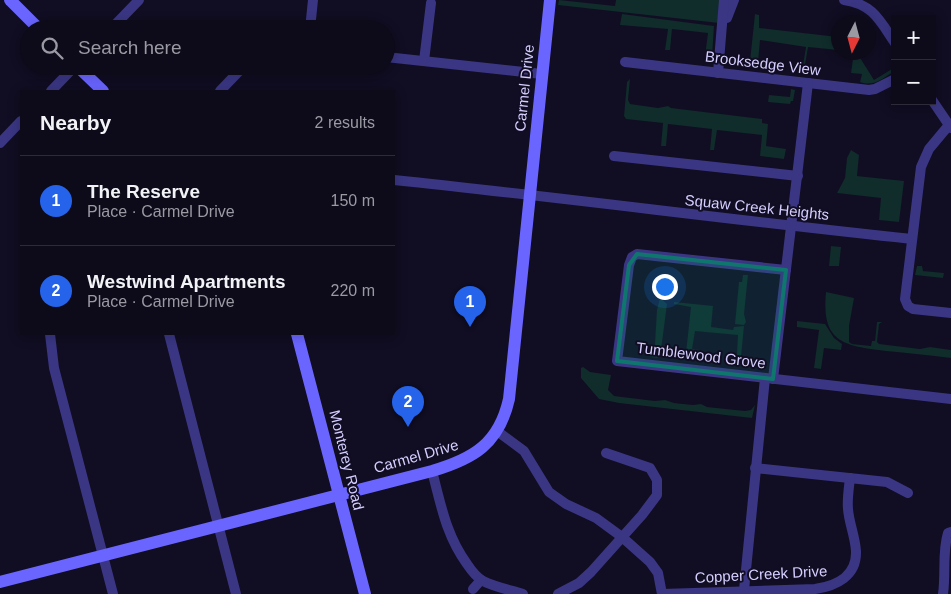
<!DOCTYPE html>
<meta charset="utf-8">
<style>
:root{--surface:#0d0a1a;--page:#161323;--text:#f1f3f6;--muted:#9a9aa2;--line:#2d2b39;--accent:#2563eb}
body{margin:0;font-family:Helvetica,sans-serif;background:var(--page);color:var(--text)}
.controls{position:absolute;right:15px;top:15px;display:grid;overflow:hidden;border-radius:0px;box-shadow:0 2px 12px #0003}
.controls button{width:45px;height:45px;display:grid;place-items:center;padding:0;border:0;border-bottom:1px solid var(--line);background:var(--surface);color:var(--text);font:25px sans-serif}
.compass{position:absolute;left:831px;top:15px;width:45px;height:45px;border-radius:50%;background:var(--surface);box-shadow:0 2px 12px #0003;rotate:186deg}
.you{position:absolute;left:664px;top:286px;width:18px;height:18px;margin:-12px;border:4px solid #fff;border-radius:50%;background:#1a73e8;box-shadow:0 0 0 8px #1a73e833}
.badge{display:grid;place-items:center;width:32px;height:32px;border-radius:50%;background:var(--accent);color:#fff;font-size:16px;font-weight:700}
.pin{position:absolute;translate:-50% -41px;filter:drop-shadow(0 1px 2px #0008)}
.pin::after{content:'';position:absolute;top:26px;width:18px;height:15px;background:inherit;clip-path:polygon(0 0,100% 0,50% 100%)}
.list{margin:0;padding:0;list-style:none}
h2{display:flex;justify-content:space-between;align-items:center;height:65px;margin:0;padding:0 20px;font-size:21px}
h2 small{font-size:16px;font-weight:400;color:var(--muted)}
.list li{display:grid;grid-template-columns:32px 1fr auto;gap:15px;align-items:center;box-sizing:border-box;height:90px;padding:0 20px;border-top:1px solid var(--line)}
.list b{display:block;font-size:19px;white-space:nowrap}
.list p{margin:0;font-size:16px;white-space:nowrap;color:var(--muted)}
.list em{font-size:16px;font-style:normal;color:var(--muted)}
.icon{flex:none;width:28px;height:28px;fill:none;stroke:currentColor;stroke-width:2;stroke-linecap:round;stroke-linejoin:round}
.map{position:relative;flex:none;width:951px;height:594px;overflow:hidden}
.search{position:absolute;background:var(--surface);box-shadow:0 2px 12px #0003;left:20px;top:20px;width:375px;height:55px;display:flex;align-items:center;gap:12px;box-sizing:border-box;padding:0 18px;border-radius:28px;color:var(--muted);font-size:19px}
.panel{position:absolute;background:var(--surface);box-shadow:0 2px 12px #0003;left:20px;top:90px;width:375px;height:245px;border-radius:0px}
.map>svg:first-child{display:block}
</style>
<div class="map">
<svg width="951" height="594" viewBox="0 0 951 594">
<rect width="100%" height="100%" fill="#110d22"/>
<!-- green -->
<g fill="#102c2b">
<path d="M559,0L615,6L616,0H722L719,23L558,5Z"/>
<path d="M622,14L714,26L712,57L705,56L708,33L672,29L670,50H665L668,29L620,25Z"/>
<path d="M755,14L759,15V28L838,37V50L808,47L805,65H803L806,47L760,40L758,62L750,61Z"/>
<path d="M854,52L857,53L874,80L892,69L893,72C882,79 874,87 860,82L862,74L851,73Z"/>
<path d="M630,79L628,100L630,104L658,108L668,106L671,108L762,119V123L768,124L766,146L786,149L784,159L760,156L762,135L717,130L714,150H710L712,129L668,124L666,146H661L663,123L626,119L624,116L627,82Z"/>
<path d="M791,89L795,90L793,101H791L790,104L768,102L769,95L790,97Z"/>
<path d="M851,150L859,155L857,176L904,181L899,222L879,220L881,198L837,193L845,178L847,158Z"/>
<path d="M831,246L841,247L839,266H829Z"/>
<path d="M917,266H922L923,271L944,273L943,278L915,275Z"/>
<path d="M743,275H748L744,314L746,322L744,325L735,324L739,282H742Z"/>
<path d="M826,292L854,298L849,326V342L852,344L871,346L872,341H875L877,322H882L879,324L877,342L879,344L920,349L930,347L951,350V358C929,355 907,353 886,351C843,346 821,342 826,292Z"/>
<path d="M660,298L667,304L661,350L659,351L658,358L650,357L655,344L657,310Z"/>
<path d="M674,302L713,306L711,327L733,330L734,327L744,326L740,367L737,366V359L729,358L730,355H737L738,335L695,331L692,349L699,350L698,354L686,353L691,307L674,304Z"/>
<path d="M797,321L825,324L834,338L842,344L841,350L824,348L821,369L814,368L819,330L797,327Z"/>
<path d="M583,367L590,372L611,375L608,390L614,396L655,401L665,400L674,403L693,405L701,404L707,407L745,411L751,410L755,405L752,418L619,403L599,399L581,378V368Z"/>
</g>
<g fill="none" stroke-linecap="round" stroke-linejoin="round">
<!-- street -->
<g stroke="#3a3683" stroke-width="10">
<path d="M844,0C873,4 880,21 895,43"/>
<path d="M727,18L734,0"/>
<path d="M111,29L139,0"/>
<path d="M310,29L313,0"/>
<path d="M386,57L542,74"/>
<path d="M424,61L431,3"/>
<path d="M625,62L869,90L875,89L895,79"/>
<path d="M718,73L724,0"/>
<path d="M51,91L75,66"/>
<path d="M220,91L244,66"/>
<path d="M932,100L951,128"/>
<path d="M949,125L929,149L921,167L905,299L908,306L913,309L951,313"/>
<path d="M0,143L21,121"/>
<path d="M614,156L798,176"/>
<path d="M394,180C567,198 739,221 912,239"/>
<path d="M786,270L637,254L632,257L629,265L617,361L951,399"/>
<path d="M50,334L54,368L113,594"/>
<path d="M169,334L236,594"/>
<path d="M773,379L808,83"/>
<path d="M497,431L524,451L549,492L566,504L596,518L622,537L650,562L658,573L662,594"/>
<path d="M755,468L887,482L908,493"/>
<path d="M432,471C441,505 446,535 467,564C471,570 476,577 483,581C495,587 510,590 523,594"/>
<path d="M473,589L481,580"/>
<path d="M744,590L765,378"/>
<path d="M558,594L579,583L591,572L642,515L657,495V480L650,468L606,453"/>
<path d="M662,594L815,589C836,586 857,576 856,551C855,536 849,523 848,509C847,499 849,487 850,478"/>
<path d="M943,594C946,573 942,552 948,533L951,532"/>
</g>
<!-- secondary -->
<g stroke="#6a65ff" stroke-width="12">
<path d="M10,0L39,29"/>
<path d="M77,66L103,91"/>
<path d="M297,334L365,594"/>
<path d="M0,582L432,471C473,459 499,444 509,399L550,0"/>
</g>
</g>
<!-- marked area -->
<path fill="#0f766e" fill-opacity="0.2" stroke="#0f766e" stroke-width="4" stroke-linejoin="round" d="M637,254L786,270L773,379L617,361L629,265Z"/>
<g text-anchor="middle" dominant-baseline="central" stroke-width="4" stroke-linejoin="round" paint-order="stroke">
<!-- street labels -->
<g font-size="15" fill="#d4ceff" stroke="#110d22">
<text transform="translate(763 63) rotate(7)">Brooksedge View</text>
<text transform="translate(524 88) rotate(-84)">Carmel Drive</text>
<text transform="translate(757 207) rotate(6)">Squaw Creek Heights</text>
<text transform="translate(701 355) rotate(7)">Tumblewood Grove</text>
<text transform="translate(416 456) rotate(-16)">Carmel Drive</text>
<text transform="translate(347 460) rotate(76)">Monterey Road</text>
<text transform="translate(761 574) rotate(-3)">Copper Creek Drive</text>
</g>
</g>
</svg>
<div class="controls">
<button>+</button>
<button>−</button>
</div>
<svg class="compass" viewBox="-18 -18 36 36"><path d="M0-13l5 13h-10z" fill="#e53935"/><path d="M0 13l5-13h-10z" fill="#9a9aa2"/></svg>
<div class="you"></div>
<div class="pin badge" style="left:470px;top:327px">1</div>
<div class="pin badge" style="left:408px;top:427px">2</div>
<div class="search"><svg class="icon" aria-label="search" viewBox="0 0 24 24"><circle cx="10" cy="10" r="6"/><path d="M15 15l6 6"/></svg>Search here</div>
<section class="panel">
<h2>Nearby<small>2 results</small></h2>
<ul class="list">
<li><span class="badge">1</span><div><b>The Reserve</b><p>Place · Carmel Drive</p></div><em>150 m</em></li>
<li><span class="badge">2</span><div><b>Westwind Apartments</b><p>Place · Carmel Drive</p></div><em>220 m</em></li>
</ul>
</section>
</div>
